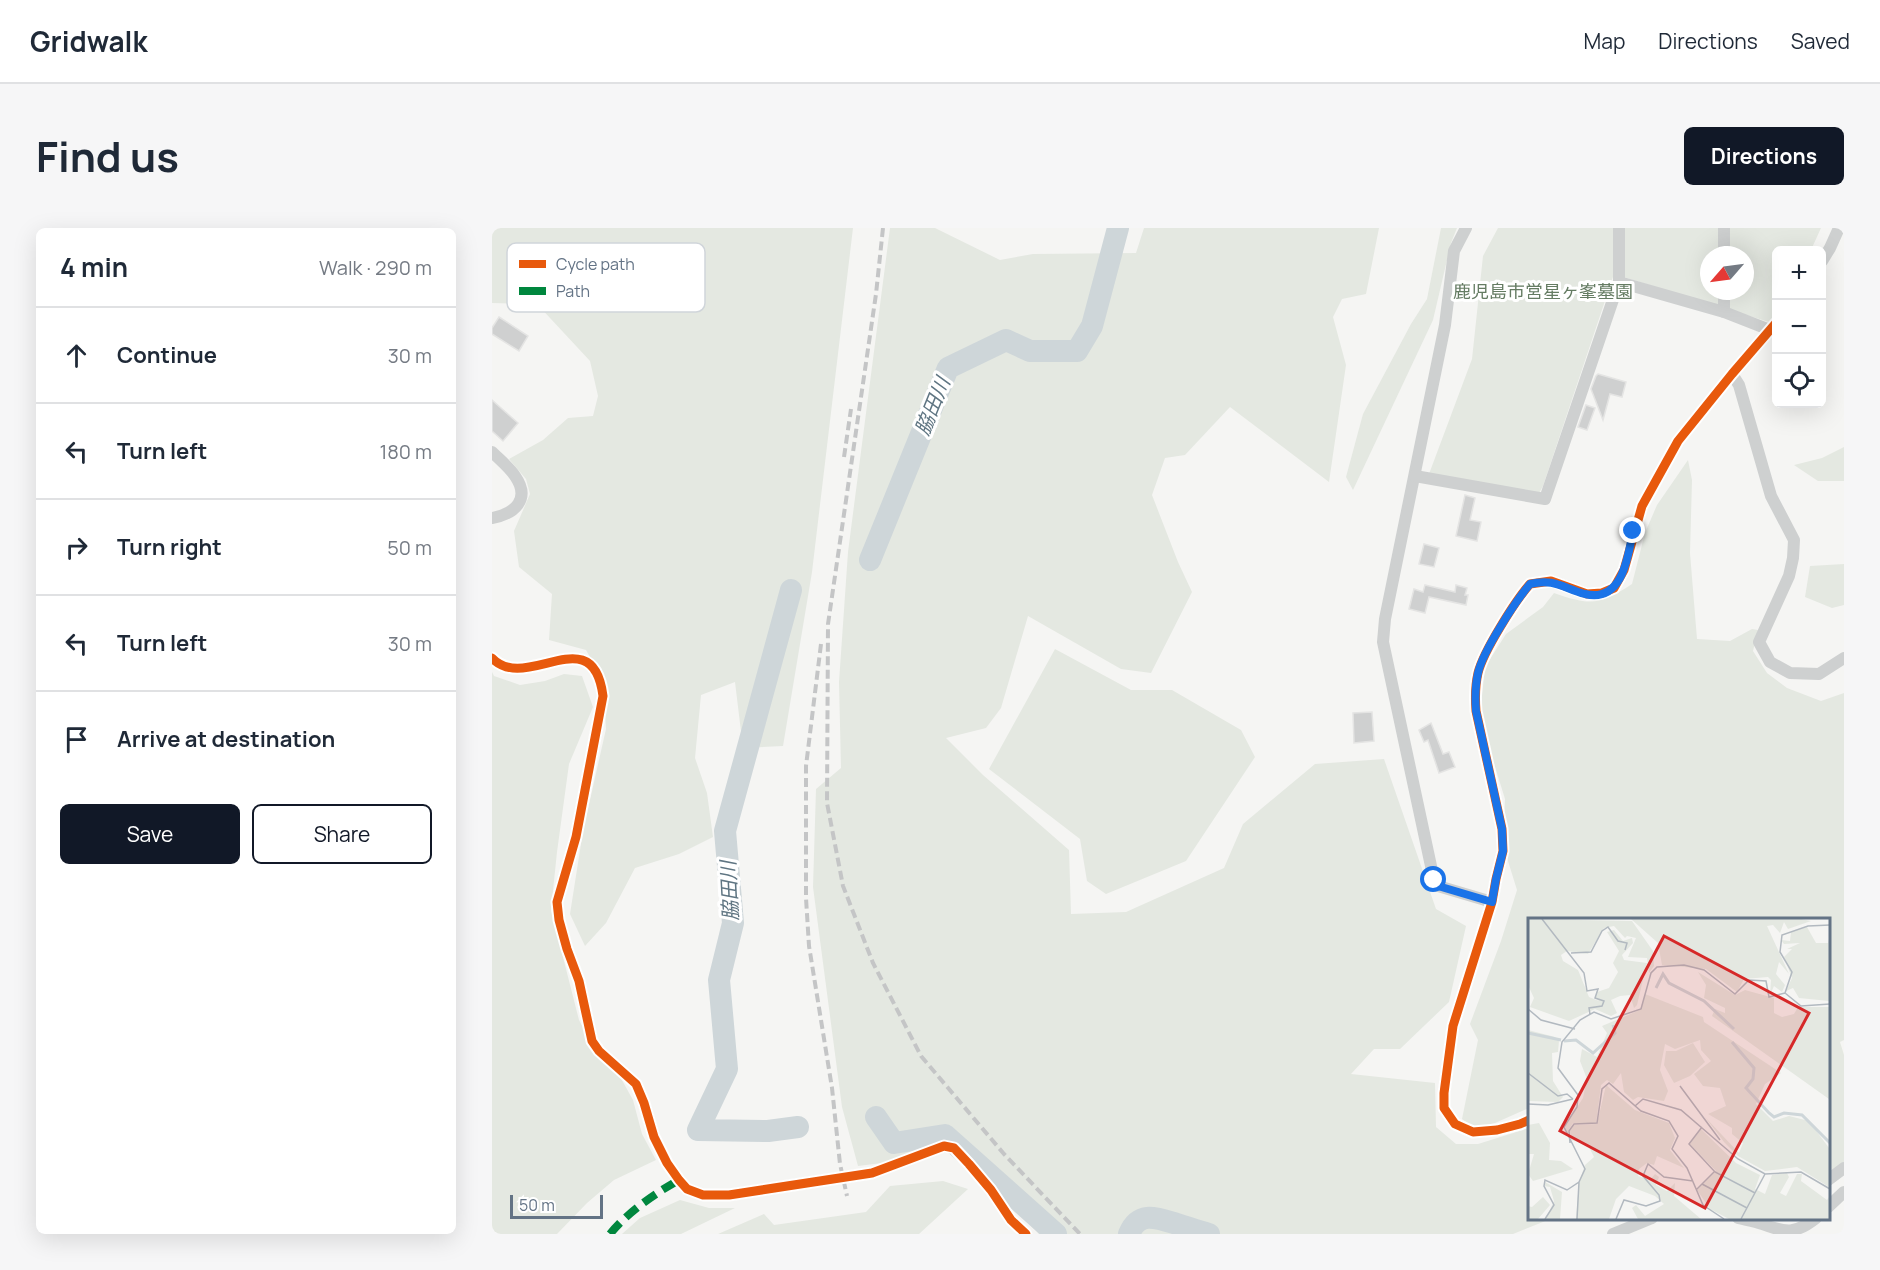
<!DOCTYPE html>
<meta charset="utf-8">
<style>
:root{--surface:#fff;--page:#f6f6f7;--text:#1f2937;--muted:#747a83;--line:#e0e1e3;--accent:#111827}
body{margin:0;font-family:Manrope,"Noto Sans JP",sans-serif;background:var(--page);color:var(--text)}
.controls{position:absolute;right:18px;top:18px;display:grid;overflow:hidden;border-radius:9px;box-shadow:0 6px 24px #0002}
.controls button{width:54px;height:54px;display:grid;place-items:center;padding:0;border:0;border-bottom:2px solid var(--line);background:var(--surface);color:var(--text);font:30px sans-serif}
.compass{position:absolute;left:1208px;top:18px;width:54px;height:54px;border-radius:50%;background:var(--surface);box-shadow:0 6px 24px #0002;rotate:242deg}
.scale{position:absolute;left:18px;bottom:15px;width:93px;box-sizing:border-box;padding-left:6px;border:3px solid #637385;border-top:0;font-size:16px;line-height:21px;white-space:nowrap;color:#637385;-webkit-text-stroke:4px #fff;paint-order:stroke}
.stop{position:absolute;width:18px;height:18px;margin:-14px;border:4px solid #1a73e8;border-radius:50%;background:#fff}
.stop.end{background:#1a73e8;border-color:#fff;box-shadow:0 2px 6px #0008}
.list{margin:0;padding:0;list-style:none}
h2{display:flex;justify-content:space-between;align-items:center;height:78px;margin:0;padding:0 24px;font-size:26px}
h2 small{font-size:20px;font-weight:400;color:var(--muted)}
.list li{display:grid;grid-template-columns:39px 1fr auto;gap:18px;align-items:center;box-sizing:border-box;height:96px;padding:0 24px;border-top:2px solid var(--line)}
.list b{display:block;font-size:22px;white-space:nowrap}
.list em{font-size:20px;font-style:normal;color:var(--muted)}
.actions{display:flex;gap:12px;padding:18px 24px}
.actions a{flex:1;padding:14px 0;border:2px solid var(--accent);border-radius:9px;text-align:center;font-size:21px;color:var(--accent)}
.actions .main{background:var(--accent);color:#fff}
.icon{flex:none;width:33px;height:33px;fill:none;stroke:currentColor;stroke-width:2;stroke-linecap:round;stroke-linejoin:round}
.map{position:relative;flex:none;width:1352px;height:1006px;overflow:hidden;border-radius:9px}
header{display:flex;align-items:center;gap:36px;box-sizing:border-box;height:84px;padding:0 30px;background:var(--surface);border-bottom:2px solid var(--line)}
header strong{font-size:28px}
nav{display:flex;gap:33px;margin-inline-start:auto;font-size:21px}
.intro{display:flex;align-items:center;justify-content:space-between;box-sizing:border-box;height:144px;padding:0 36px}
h1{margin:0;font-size:42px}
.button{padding:15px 27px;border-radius:9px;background:var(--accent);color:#fff;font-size:21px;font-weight:700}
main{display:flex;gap:36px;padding:0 36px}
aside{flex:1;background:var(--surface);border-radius:9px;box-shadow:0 6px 24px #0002}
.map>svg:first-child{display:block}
</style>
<header>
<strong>Gridwalk</strong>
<nav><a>Map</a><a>Directions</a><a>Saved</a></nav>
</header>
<div class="intro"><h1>Find us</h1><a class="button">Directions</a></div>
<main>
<aside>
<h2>4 min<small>Walk · 290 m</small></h2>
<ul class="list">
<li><svg class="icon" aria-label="ahead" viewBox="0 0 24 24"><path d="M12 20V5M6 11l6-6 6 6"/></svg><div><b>Continue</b></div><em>30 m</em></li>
<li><svg class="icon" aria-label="left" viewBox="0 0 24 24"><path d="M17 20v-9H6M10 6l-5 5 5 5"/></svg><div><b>Turn left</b></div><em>180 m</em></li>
<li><svg class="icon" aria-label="right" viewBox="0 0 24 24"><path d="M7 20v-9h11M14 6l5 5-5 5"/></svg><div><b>Turn right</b></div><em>50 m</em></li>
<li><svg class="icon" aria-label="left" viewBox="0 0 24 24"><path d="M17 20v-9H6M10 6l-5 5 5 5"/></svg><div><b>Turn left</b></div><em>30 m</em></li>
<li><svg class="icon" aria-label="arrive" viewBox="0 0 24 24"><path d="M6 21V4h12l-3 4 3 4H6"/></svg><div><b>Arrive at destination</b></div></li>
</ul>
<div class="actions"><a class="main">Save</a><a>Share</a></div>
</aside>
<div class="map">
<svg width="1352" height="1006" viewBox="0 0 1352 1006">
<rect width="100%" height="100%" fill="#f5f5f3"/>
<!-- green -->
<g fill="#e4e8e1" fill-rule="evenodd">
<path d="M0,0H361L320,344L291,518L251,520L243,454L209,467L203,530L215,565L221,609L187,626L143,640L114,695L93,718L78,686L91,603L114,501L111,452L94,422L57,412L60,366L27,339L22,303L38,266L34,251L17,231L51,212L76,190L101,188L106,168L98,133L45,76L0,75Z"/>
<path d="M398,0H443L508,32L541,26L644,25L652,0H887L874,66L850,71L841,89L854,137L837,254L738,179L693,227L673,230L660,267L686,334L700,364L659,445L629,441L536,388L509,480L494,500L454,510L491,547L577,622L579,686L634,684L732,640L751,596L823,536L892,531L944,681L974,698L957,774L908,821H882L859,846L943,855L944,899L964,916H986L1037,900V990H1061L1021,1006H547L465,922L422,931L366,938L350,879L321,659L324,561L349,540L347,454L356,324Z"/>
<path d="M949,0H965L959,15L941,92L861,262L854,249L871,186L919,96L935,71Z"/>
<path d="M1006,0H1329L1319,22H1284V85L1277,94L1122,46L1051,258L1046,267L937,246L980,131L991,28ZM1217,27H1253V63H1217Z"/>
<path d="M1352,219V253H1326L1302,237L1330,230Z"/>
<path d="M1196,232L1200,252L1198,325L1205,411L1238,413L1260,401L1266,402L1261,423L1275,445L1295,460L1329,473L1352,465V812L1348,814L1352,827V934L1336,945V691H1037V880L1003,895L982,900L970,891L986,812L978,796L1009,713L1025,662L1011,617L1013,571L996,516L989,477L993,439L1014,406L1051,379L1062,365C1099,378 1108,377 1140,356L1153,305L1165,277Z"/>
<path d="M1352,336V377L1340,380L1313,369L1318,338Z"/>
<path d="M563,421L639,462H680L749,502L763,529L694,633L614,666L595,653L588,611L497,541Z"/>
<path d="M0,444L2,448L28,457L53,453L72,446L90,448L101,479L77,536L65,624L59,682L87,792L105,827L126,845L141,872L150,906L164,932L122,952L95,975L65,1006H0Z"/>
<path d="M451,953L476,961L427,1006H226L272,986L282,997L374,984L398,958Z"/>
<path d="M188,972L217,980H243L189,1006H130L148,990Z"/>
</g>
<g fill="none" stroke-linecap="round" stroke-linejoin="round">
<!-- river -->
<g stroke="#ced6d9" stroke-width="22">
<path d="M378,332L456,140L514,112L538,123H585L600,98L626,0"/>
<path d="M299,362L233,603L241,695L227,752L235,841L206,902L276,903L306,899"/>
<path d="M384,889L402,915L453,907L564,1006"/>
<path d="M637,1006C647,982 665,990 685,996C695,999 706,1003 717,1006"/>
</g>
</g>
<!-- building -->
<g fill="#cfd0d0" stroke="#e4e4e3" stroke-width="1.5">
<path d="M7,89L36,108L27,123L0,106V100Z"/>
<path d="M1106,146L1134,154L1130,169L1118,166L1111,192L1099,161L1104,148Z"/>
<path d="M0,172L26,195L11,213L0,203Z"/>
<path d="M1094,177L1103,180L1095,202L1086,199Z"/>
<path d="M973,267L983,270L978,292L989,294L985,313L964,308Z"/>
<path d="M932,316L947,320L942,339L927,336Z"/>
<path d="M933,357L963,364L964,357L975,360L973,367H976L974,377L937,369L933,385L917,381L922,361L931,364Z"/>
<path d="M880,484L882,513L862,515L861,485Z"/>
<path d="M939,495L951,526L957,524L963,539L947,545L936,512L932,514L927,502Z"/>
</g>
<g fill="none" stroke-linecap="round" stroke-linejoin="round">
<!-- minor -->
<g stroke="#ced0d0" stroke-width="12">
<path d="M974,0L962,23L953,97L893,391L891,414L942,652L946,658L1000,674"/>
<path d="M1232,27V0"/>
<path d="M1330,33L1338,20L1347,0"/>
<path d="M1127,54L1232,84L1278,102"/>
<path d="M1232,84V63"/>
<path d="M1240,146L1247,157L1279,268L1302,312L1301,330L1297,348L1267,414L1278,434L1298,445L1327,446L1352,430"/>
<path d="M0,224C8,232 17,239 23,248C39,271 23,286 0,290"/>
<path d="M923,248L1053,271L1127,54V0"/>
<path d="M0,430C34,466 101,389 111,468L84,609L65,674L67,692L75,721L87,753L100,813L107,823L144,856L152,875L162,909L175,935L187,952L195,961L211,967H237L380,945L452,918L462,920L477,936L499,962L519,992L534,1006"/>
<path d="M1037,892L1028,896L1005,902L981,904L963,896L952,880V865L961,798L1000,674L1004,651L1011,623L1010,601L984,483C983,470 983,458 986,445C991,424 1023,373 1038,356L1059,353L1095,366L1110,365L1122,360L1132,342L1150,278L1186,213L1240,146L1284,95"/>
<path d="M1336,952L1352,940"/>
<path d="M1336,979L1352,964"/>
<path d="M1246,990C1254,992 1263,993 1270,996C1294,1005 1304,1006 1324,990"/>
<path d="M1121,1006L1160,990"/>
</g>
<!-- rail -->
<g stroke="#c4c5c6" stroke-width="4" stroke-dasharray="9 4.5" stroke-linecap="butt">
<path d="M391,0L384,66L336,396L335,575L351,658L381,735L429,828L512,926L588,1006"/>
<path d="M352,229L359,181"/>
<path d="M329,416L314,538V670L317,718L340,860L348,936L355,968"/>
</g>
<!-- quiet -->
<path stroke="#00873e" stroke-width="8" stroke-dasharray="15 8" stroke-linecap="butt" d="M118,1006C136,984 162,966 187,952"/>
<!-- cycleway casing -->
<g stroke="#fff" stroke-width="13">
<g id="cycleway">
<path d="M0,430C34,466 101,389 111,468L84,609L65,674L67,692L75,721L87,753L100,813L107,823L144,856L152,875L162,909L175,935L187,952L195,961L211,967H237L380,945L452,918L462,920L477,936L499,962L519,992L534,1006"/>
<path d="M1037,892L1028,896L1005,902L981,904L963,896L952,880V865L961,798L1000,674L1004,651L1011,623L1010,601L984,483C983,470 983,458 986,445C991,424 1023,373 1038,356L1059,353L1095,366L1110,365L1122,360L1132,342L1150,278L1186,213L1240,146L1284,95"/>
</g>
</g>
<!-- cycleway -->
<use href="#cycleway" stroke="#e8590c" stroke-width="9"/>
</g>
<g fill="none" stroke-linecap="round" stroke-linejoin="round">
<!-- route -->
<path stroke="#1a73e8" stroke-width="8" d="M942,652L946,658L1000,674L1004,651L1011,623L1010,601L984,483C983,470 983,458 986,445C991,423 1023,374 1038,356C1062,350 1071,360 1093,366C1131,375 1136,328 1141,303"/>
</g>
<g text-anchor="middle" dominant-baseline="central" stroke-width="6" stroke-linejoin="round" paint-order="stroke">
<!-- park labels -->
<g font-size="18" fill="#657c63" stroke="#fff">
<text x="1051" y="63">鹿児島市営星ヶ峯墓園</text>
</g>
<!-- water labels -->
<g font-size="20" font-style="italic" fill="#5f7582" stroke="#fff">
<text transform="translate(440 178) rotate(-68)">脇田川</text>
<text transform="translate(237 663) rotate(-93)">脇田川</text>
</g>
</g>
<!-- overview -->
<g transform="translate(1036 690)">
<rect width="302" height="302" fill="#f5f5f3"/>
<path d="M0,1L104,3L125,33L126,48L121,55L119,40L100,39L108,20L99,18L97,20L86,8L76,10L60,36L39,33L33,37L35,43L50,52L61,79L71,83L67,80L69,74L81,70L90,54L85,45L91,33L79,14L86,12L95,23L104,20L105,25L94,37L96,42L119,45L109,87L106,90L102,77L92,78L83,82L89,95L83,98L67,91L41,103L2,89L6,80L0,67ZM103,1H273L283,3L260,11L256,4L252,15L245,7L239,8L261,56L251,44L248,56L257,67L254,74L246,68L242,77L243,62L240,59L216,61L209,74L178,51L134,47L130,25ZM279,9L288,25H300L301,21V83L271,80L265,70L258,73L264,60L256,39L264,31H259L272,25L256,26L253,22L262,23L263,14ZM170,54L207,77L217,72L246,80V95L254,99L266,96L270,89H301V181L184,98L187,91L197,95V90L176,80L178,67ZM117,76L175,99L176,104L253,155L237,166L228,186L245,203L261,198L281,203L301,230V269L269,249L237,253L210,238L196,224L177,199L211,235L215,225L204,216V210L180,196L198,188L192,170L175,168L166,156L183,143L173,132L172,122L147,131L137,126L132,152L140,173L136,183L110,179L105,182L96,174L93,155L85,166L79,162L73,167L68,206L45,205L40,213L41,221L37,208L55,180L59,161L52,143L54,131L69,139L79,115L74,108L112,92ZM0,112L27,119L31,123L30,134L24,135L25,163L35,179L30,184L0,183ZM165,125L177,144L162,158L146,165L136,147L138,133H148ZM78,167L107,192L141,205L147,220L142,232L156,250L129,238L126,247L119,245L111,251L110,258L122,262L127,256L131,259L128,267L139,273L147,265L146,278L173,301H110L104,290L108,287L117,298L136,286L127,278L101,268L88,281L81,301H48L51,264L57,247L66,239L60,227L43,222L42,213L46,207L69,206ZM11,205L22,225L21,242L33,243L45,251L5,263L0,256L6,236H0V207ZM173,211L208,245L232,257L227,271L237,276L244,257L259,255L261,259L252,275L258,278L269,256H274L273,263L299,282L301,279V301H201L182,291L169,272L188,253L162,226ZM17,264L34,274L32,301H18L26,283L22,269L16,268ZM15,279L22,287L10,301H1L0,288L4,289Z" fill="#e4e8e1"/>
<path fill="none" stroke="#ced6d9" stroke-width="3" d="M128,70L135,56L141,65L176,83L206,111M0,115L33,122M36,123L48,122L65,135L87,115L85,107M204,124L226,150L225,161L218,170L241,195L246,199L256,195L274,197L302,225"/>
<path fill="none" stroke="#b2b9c0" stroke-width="1.5" d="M14,1L56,55L59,73L70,71L67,80L76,83L74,88L61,90L62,96M43,35L63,34L74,13L80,9L90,23L99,25L97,32M257,75L264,54L252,34L254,17L280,8L302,7M257,75L273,88L302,86M0,91L13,102L47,111M0,155L30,178L39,176L45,181M152,168L192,222M0,186L20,187L45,181M107,188L115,181L153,192L210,241L237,256L273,254L302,271M174,209L161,226L187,254L227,275M42,225L41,213L46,206L69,205L74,171L81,165L113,193L141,203L150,218L144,231L159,250L175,287L196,301M174,266L219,290M168,272L186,254M17,301L26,287L16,268L17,262L39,272L51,264L57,251L36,209L49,189L50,177L30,150L34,124L52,102L66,94L83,101L113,91L123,55L129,49L156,47L176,52L207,76L221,62L238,63L241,79L257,75M49,301L51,264M88,301L96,282L118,288L132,283L131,277L115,258L120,246L136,259L165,263M213,301L237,256"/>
<path fill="#d62828" fill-opacity="0.15" stroke="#d62828" stroke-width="3" d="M136,18L281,95L177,290L32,213Z"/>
<rect width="302" height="302" fill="none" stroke="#637385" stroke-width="3"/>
</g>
<!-- legend -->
<rect x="15" y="15" width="198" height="69" rx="9" fill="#fff" stroke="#d0d5da" stroke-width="1.5"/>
<rect x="27" y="32" width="27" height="8" fill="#e8590c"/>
<rect x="27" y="59" width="27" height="8" fill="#00873e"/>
<g font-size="16" fill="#637385">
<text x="64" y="42">Cycle path</text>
<text x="64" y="69">Path</text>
</g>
</svg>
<div class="controls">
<button>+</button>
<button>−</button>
<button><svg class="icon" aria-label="locate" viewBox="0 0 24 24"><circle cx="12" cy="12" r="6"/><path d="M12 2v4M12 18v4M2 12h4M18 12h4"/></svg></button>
</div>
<svg class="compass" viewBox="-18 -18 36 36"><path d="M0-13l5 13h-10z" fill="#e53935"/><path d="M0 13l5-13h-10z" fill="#747a83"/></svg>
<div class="scale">50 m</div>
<div class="stop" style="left:942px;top:652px"></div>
<div class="stop end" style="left:1141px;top:303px"></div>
</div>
</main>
